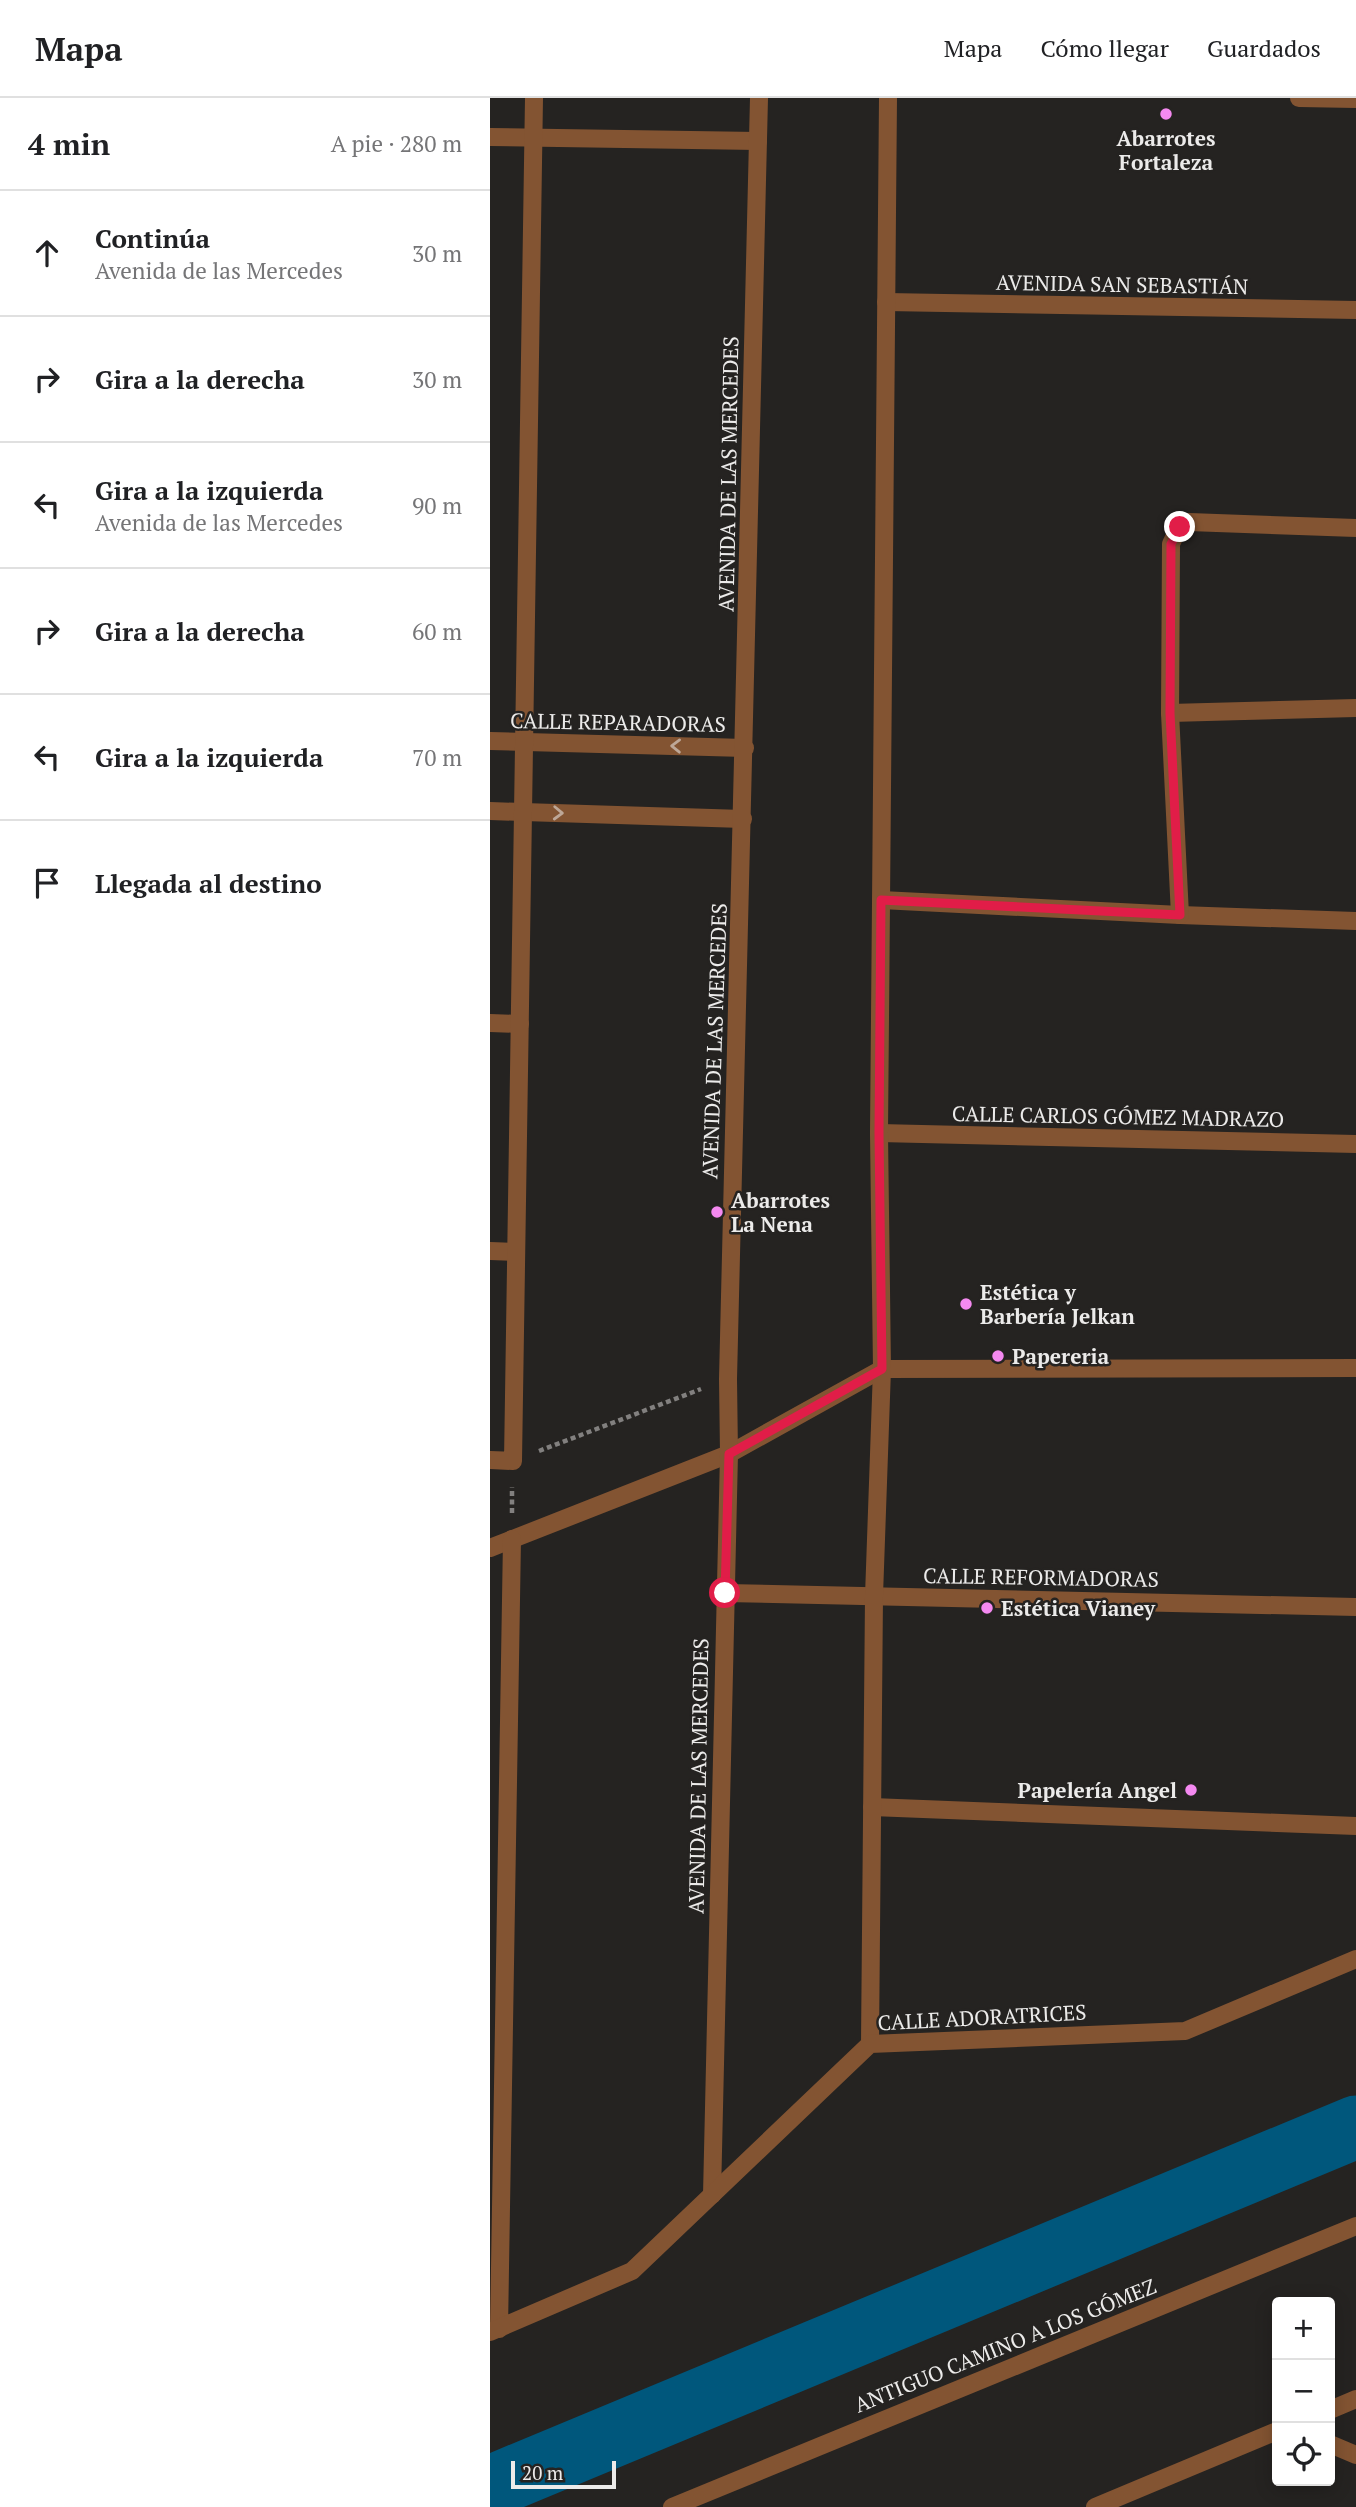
<!DOCTYPE html>
<html lang="es">
<meta charset="utf-8">
<style>
:root{--surface:#fff;--page:#f2f2f2;--text:#202124;--muted:#757577;--line:#e0e0e0}
body{margin:0;font-family:"PT Serif",serif;background:var(--page);color:var(--text)}
.controls{position:absolute;right:21px;bottom:21px;display:grid;overflow:hidden;border-radius:7px;box-shadow:0 4px 18px #0003}
.controls button{width:63px;height:63px;display:grid;place-items:center;padding:0;border:0;border-bottom:2px solid var(--line);background:var(--surface);color:var(--text);font:35px sans-serif}
.scale{position:absolute;left:21px;bottom:18px;width:105px;box-sizing:border-box;padding-left:7px;border:4px solid #ecebea;border-top:0;font-size:19px;line-height:24px;white-space:nowrap;color:#ecebea;-webkit-text-stroke:5px #252321;paint-order:stroke}
.stop{position:absolute;width:21px;height:21px;margin:-16px;border:5px solid #e11d48;border-radius:50%;background:#fff}
.stop.end{background:#e11d48;border-color:#fff;box-shadow:0 2px 7px #0008}
.list{margin:0;padding:0;list-style:none}
h2{display:flex;justify-content:space-between;align-items:center;height:91px;margin:0;padding:0 28px;font-size:30px}
h2 small{font-size:23px;font-weight:400;color:var(--muted)}
.list li{display:grid;grid-template-columns:46px 1fr auto;gap:21px;align-items:center;box-sizing:border-box;height:126px;padding:0 28px;border-top:2px solid var(--line)}
.list b{display:block;font-size:26px;white-space:nowrap}
.list p{margin:0;font-size:23px;white-space:nowrap;color:var(--muted)}
.list em{font-size:23px;font-style:normal;color:var(--muted)}
.icon{flex:none;width:38px;height:38px;fill:none;stroke:currentColor;stroke-width:2;stroke-linecap:round;stroke-linejoin:round}
.map{position:relative;flex:none;width:866px;height:2409px;overflow:hidden}
header{display:flex;align-items:center;gap:42px;box-sizing:border-box;height:98px;padding:0 35px;background:var(--surface);border-bottom:2px solid var(--line)}
header strong{font-size:33px}
nav{display:flex;gap:38px;margin-inline-start:auto;font-size:24px}
main{display:flex}
aside{flex:1;background:var(--surface)}
.map>svg:first-child{display:block}
</style>
<header>
<strong>Mapa</strong>
<nav><a>Mapa</a><a>Cómo llegar</a><a>Guardados</a></nav>
</header>
<main>
<aside>
<h2>4 min<small>A pie · 280 m</small></h2>
<ul class="list">
<li><svg class="icon" aria-label="ahead" viewBox="0 0 24 24"><path d="M12 20V5M6 11l6-6 6 6"/></svg><div><b>Continúa</b><p>Avenida de las Mercedes</p></div><em>30 m</em></li>
<li><svg class="icon" aria-label="right" viewBox="0 0 24 24"><path d="M7 20v-9h11M14 6l5 5-5 5"/></svg><div><b>Gira a la derecha</b></div><em>30 m</em></li>
<li><svg class="icon" aria-label="left" viewBox="0 0 24 24"><path d="M17 20v-9H6M10 6l-5 5 5 5"/></svg><div><b>Gira a la izquierda</b><p>Avenida de las Mercedes</p></div><em>90 m</em></li>
<li><svg class="icon" aria-label="right" viewBox="0 0 24 24"><path d="M7 20v-9h11M14 6l5 5-5 5"/></svg><div><b>Gira a la derecha</b></div><em>60 m</em></li>
<li><svg class="icon" aria-label="left" viewBox="0 0 24 24"><path d="M17 20v-9H6M10 6l-5 5 5 5"/></svg><div><b>Gira a la izquierda</b></div><em>70 m</em></li>
<li><svg class="icon" aria-label="arrive" viewBox="0 0 24 24"><path d="M6 21V4h12l-3 4 3 4H6"/></svg><div><b>Llegada al destino</b></div></li>
</ul>
</aside>
<div class="map">
<svg width="866" height="2409" viewBox="0 0 866 2409">
<rect width="100%" height="100%" fill="#252321"/>
<g fill="none" stroke-linecap="round" stroke-linejoin="round">
<!-- river -->
<path stroke="#00577c" stroke-width="63" d="M0,2389L866,2029"/>
<!-- path -->
<g stroke="#82807f" stroke-width="4.5" stroke-dasharray="5 3.5" stroke-linecap="butt">
<path d="M49,1353L211,1291"/>
<path d="M22,1415V1389"/>
</g>
<!-- minor -->
<g stroke="#835432" stroke-width="18">
<path d="M809,0L866,1"/>
<path d="M0,39L268,43"/>
<path d="M396,204L866,212"/>
<path d="M680,615L866,610"/>
<path d="M0,643L255,650"/>
<path d="M0,713L253,721"/>
<path d="M391,802L690,817L866,823"/>
<path d="M690,817L680,615L681,446L689,429L699,424L866,430"/>
<path d="M0,925L30,926"/>
<path d="M389,1035L866,1046"/>
<path d="M0,1153L26,1154"/>
<path d="M0,1362L23,1363L44,0"/>
<path d="M0,1450L239,1356L392,1271L866,1270"/>
<path d="M235,1495L866,1509"/>
<path d="M382,1709L866,1728"/>
<path d="M380,1946L384,1498L392,1271L389,1035L398,0"/>
<path d="M222,2097L239,1356L238,1281L269,0"/>
<path d="M9,2231L22,1441"/>
<path d="M0,2234L142,2173L380,1946L695,1933L866,1861"/>
<path d="M840,2312L866,2301"/>
<path d="M840,2346L866,2357"/>
<path d="M182,2409L866,2128"/>
<path d="M605,2409L787,2333"/>
</g>
</g>
<!-- one-way arrows -->
<defs><path id="oneway-chevron" d="M-2-3.5L2.5 0L-2 3.5" fill="none" stroke-width="1.6" stroke-linecap="round" stroke-linejoin="round" transform="scale(1.75)"/></defs>
<g stroke="#bda797">
<use href="#oneway-chevron" transform="translate(186 648) rotate(-179)"/>
<use href="#oneway-chevron" transform="translate(68 715) rotate(2)"/>
</g>
<g fill="none" stroke-linecap="round" stroke-linejoin="round">
<!-- route -->
<path stroke="#e11d48" stroke-width="9" d="M235,1495L239,1356L392,1271L389,1035L391,802L690,817L680,615L681,446L690,429"/>
</g>
<!-- markers -->
<g fill="#f489f0" stroke="#252321" stroke-width="2.5">
<circle cx="676" cy="16" r="7"/>
<circle cx="227" cy="1114" r="7"/>
<circle cx="476" cy="1206" r="7"/>
<circle cx="508" cy="1258" r="7"/>
<circle cx="497" cy="1510" r="7"/>
<circle cx="701" cy="1692" r="7"/>
</g>
<g text-anchor="middle" dominant-baseline="central" stroke-width="5" stroke-linejoin="round" paint-order="stroke">
<!-- poi labels -->
<g font-size="21" font-weight="bold" fill="#ecebea" stroke="#252321" text-anchor="start">
<text x="676" y="40" text-anchor="middle">Abarrotes<tspan x="676" dy="24">Fortaleza</tspan></text>
<text x="241" y="1102">Abarrotes<tspan x="241" dy="24">La Nena</tspan></text>
<text x="490" y="1194">Estética y<tspan x="490" dy="24">Barbería Jelkan</tspan></text>
<text x="522" y="1258">Papereria</text>
<text x="511" y="1510">Estética Vianey</text>
<text x="687" y="1692" text-anchor="end">Papelería Angel</text>
</g>
<!-- street labels -->
<g font-size="21" fill="#ecebea" stroke="#252321">
<text transform="translate(632 186) rotate(1)">AVENIDA SAN SEBASTIÁN</text>
<text transform="translate(238 376) rotate(-89)">AVENIDA DE LAS MERCEDES</text>
<text transform="translate(128 624) rotate(1)">CALLE REPARADORAS</text>
<text transform="translate(224 943) rotate(-88)">AVENIDA DE LAS MERCEDES</text>
<text transform="translate(628 1018) rotate(1)">CALLE CARLOS GÓMEZ MADRAZO</text>
<text transform="translate(551 1479) rotate(1)">CALLE REFORMADORAS</text>
<text transform="translate(208 1678) rotate(-89)">AVENIDA DE LAS MERCEDES</text>
<text transform="translate(492 1919) rotate(-3)">CALLE ADORATRICES</text>
<text transform="translate(515 2247) rotate(-22)">ANTIGUO CAMINO A LOS GÓMEZ</text>
</g>
</g>
</svg>
<div class="controls">
<button>+</button>
<button>−</button>
<button><svg class="icon" aria-label="locate" viewBox="0 0 24 24"><circle cx="12" cy="12" r="6"/><path d="M12 2v4M12 18v4M2 12h4M18 12h4"/></svg></button>
</div>
<div class="scale">20 m</div>
<div class="stop" style="left:235px;top:1495px"></div>
<div class="stop end" style="left:690px;top:429px"></div>
</div>
</main>
